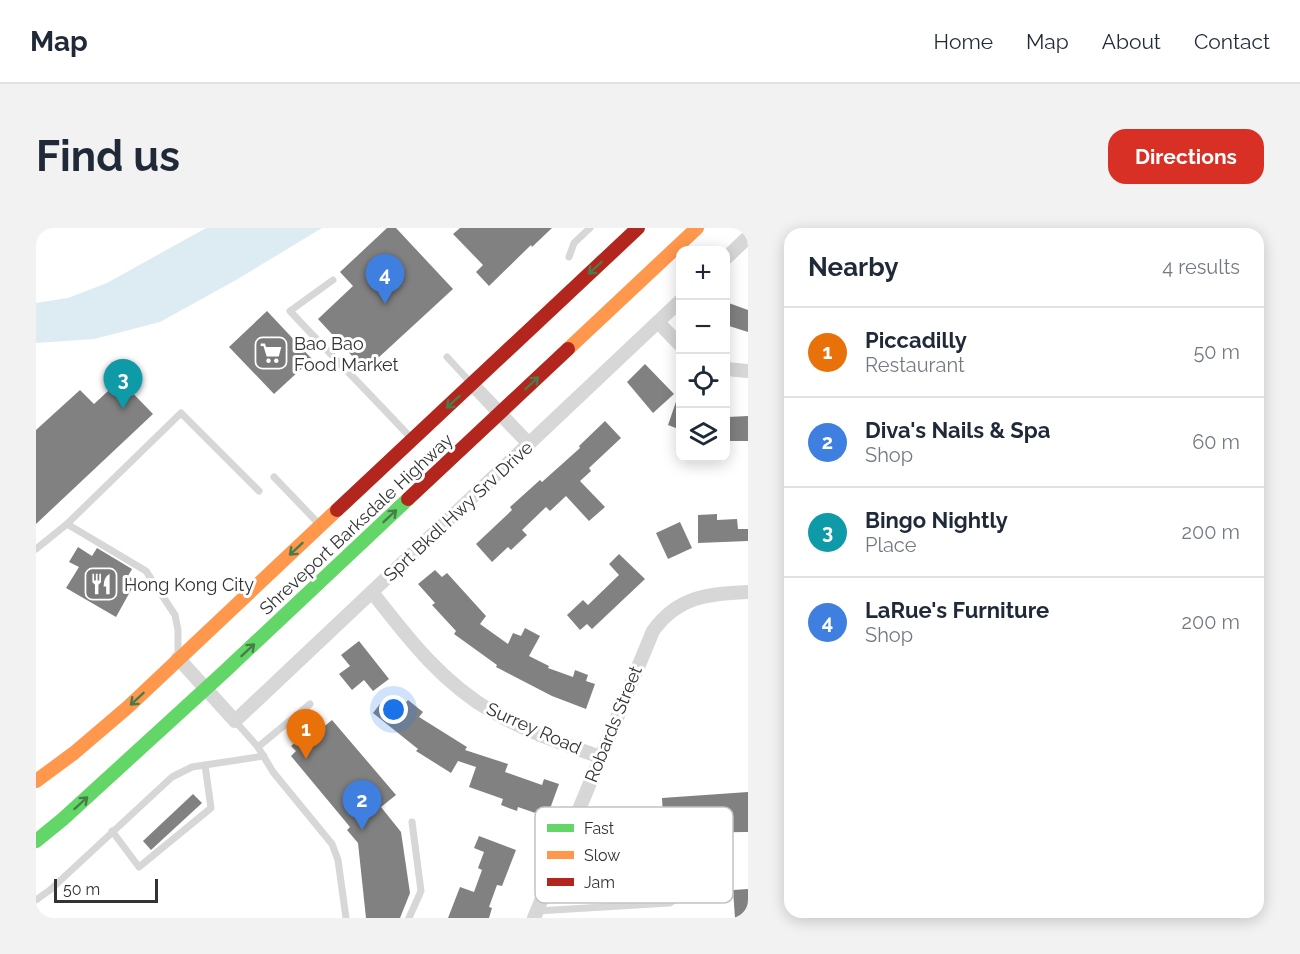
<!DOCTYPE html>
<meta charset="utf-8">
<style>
:root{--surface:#fff;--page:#f2f2f3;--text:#1f2937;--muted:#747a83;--line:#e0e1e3;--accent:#d93025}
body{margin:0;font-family:Raleway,sans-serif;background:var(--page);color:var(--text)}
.controls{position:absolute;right:18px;top:18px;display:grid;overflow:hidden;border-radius:12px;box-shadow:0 3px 15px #0003}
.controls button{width:54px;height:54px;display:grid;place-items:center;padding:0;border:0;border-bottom:2px solid var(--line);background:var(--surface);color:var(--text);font:30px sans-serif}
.scale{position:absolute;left:18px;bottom:15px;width:104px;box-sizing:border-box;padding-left:6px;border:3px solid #333;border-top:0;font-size:16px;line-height:21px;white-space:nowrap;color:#333;-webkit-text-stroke:4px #fff;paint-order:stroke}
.you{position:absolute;left:358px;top:482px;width:21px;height:21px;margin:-15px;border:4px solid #fff;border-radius:50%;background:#1a73e8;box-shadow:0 0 0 9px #1a73e833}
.badge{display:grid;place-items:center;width:39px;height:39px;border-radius:50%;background:var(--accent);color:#fff;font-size:20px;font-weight:700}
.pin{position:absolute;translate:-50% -50px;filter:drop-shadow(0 2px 3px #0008)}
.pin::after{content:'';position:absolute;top:32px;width:21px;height:18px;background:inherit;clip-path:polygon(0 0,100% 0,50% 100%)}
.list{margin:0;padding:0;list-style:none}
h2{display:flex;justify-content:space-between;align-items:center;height:78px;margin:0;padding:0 24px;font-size:26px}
h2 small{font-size:20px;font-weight:400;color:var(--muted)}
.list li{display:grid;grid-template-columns:39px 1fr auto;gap:18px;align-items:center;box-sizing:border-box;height:90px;padding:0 24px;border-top:2px solid var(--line)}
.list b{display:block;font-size:22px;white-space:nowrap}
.list p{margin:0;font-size:20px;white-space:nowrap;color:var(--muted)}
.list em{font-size:20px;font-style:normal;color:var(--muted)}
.icon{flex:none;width:33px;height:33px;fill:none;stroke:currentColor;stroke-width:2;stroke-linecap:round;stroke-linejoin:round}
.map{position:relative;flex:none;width:712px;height:690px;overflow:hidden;border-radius:18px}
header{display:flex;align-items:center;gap:36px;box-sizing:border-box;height:84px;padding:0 30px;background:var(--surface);border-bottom:2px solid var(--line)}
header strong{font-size:28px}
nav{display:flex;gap:33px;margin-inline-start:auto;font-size:21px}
.intro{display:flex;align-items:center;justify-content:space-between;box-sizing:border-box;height:144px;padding:0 36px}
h1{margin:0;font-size:42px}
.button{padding:15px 27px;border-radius:18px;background:var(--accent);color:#fff;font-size:21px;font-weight:700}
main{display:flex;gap:36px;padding:0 36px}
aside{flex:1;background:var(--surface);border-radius:18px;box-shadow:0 3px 15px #0003}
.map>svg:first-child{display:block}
</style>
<header>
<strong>Map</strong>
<nav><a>Home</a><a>Map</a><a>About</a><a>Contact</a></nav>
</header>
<div class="intro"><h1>Find us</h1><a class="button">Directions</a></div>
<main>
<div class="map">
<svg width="712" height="690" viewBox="0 0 712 690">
<rect width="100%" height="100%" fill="#fff"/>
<!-- water -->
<path fill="#ddebf3" d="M170,0H286L200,52L124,94L58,111L0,115V75L32,70L71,55Z"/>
<!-- building -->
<g fill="#818181">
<path d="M351,0H360L417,61L329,142L282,91L317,58L304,44Z"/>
<path d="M424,0H516L496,19L495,17L453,58L440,44L447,37L417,6Z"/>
<path d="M690,74L712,82V104L690,97Z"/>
<path d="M231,83L276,131L238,166L193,119Z"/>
<path d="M609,136L638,166L617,185L591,154Z"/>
<path d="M84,152L117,186L0,296V202L44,162L58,176Z"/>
<path d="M643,165H645V202L632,197Z"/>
<path d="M712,188V213H692V189Z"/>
<path d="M569,193L585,210L553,240L555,243L544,253L569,279L553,293L530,268L514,283L510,279L486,302L491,307L475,322L472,319L456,334L440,316L476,282L474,279L504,252L506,254L544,220L543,218Z"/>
<path d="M681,286V292L701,291L702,301H712V313L662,315V287Z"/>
<path d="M644,294L656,320L632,331L620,305Z"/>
<path d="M42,319L56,328L61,320L96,341L92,348L100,353L80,389L30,360L43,339L33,334Z"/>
<path d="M583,326L609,351L556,401L551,396L544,402L531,387L547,372L552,377L583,347L573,336Z"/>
<path d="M399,342L406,349L411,345L450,388L444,396L472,416L477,405L485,408L489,400L504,408L493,428L513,438L512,440L537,449L539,442L552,447L550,453L559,456L550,481L516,468L460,439L461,437L418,406L420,403L396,377L399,375L382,356Z"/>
<path d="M323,413L353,451L337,463L328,452L316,462L303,446L314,438L305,427Z"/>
<path d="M347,472L362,484L372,472L387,484L383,489L431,519L429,522L472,536L469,544L506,557L508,551L523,556L511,589L482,579L481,583L465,577L467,571L433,559L440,539L422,533L415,545L380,523L382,521L337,485Z"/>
<path d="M296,492L360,567L345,579L365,604L374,665L364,690H330L322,615L311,602L314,599L255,528L260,523L255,518L269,506L273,511Z"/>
<path d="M712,564V604L628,605L626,570Z"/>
<path d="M157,566L166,575L115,622L107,613Z"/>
<path d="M443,608L480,622L466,658L461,657L453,679L456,680L453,690H412L424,659L438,664L446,642L442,640L448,624L438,620Z"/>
<path d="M712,661V690H699L697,662Z"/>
</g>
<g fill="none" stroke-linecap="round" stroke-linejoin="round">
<!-- lane -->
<g stroke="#d7d7d7" stroke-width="7">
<path d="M533,29L538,15L554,0"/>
<path d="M297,52L254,83C294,126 335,167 375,210"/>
<path d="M411,129L435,155"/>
<path d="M238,249L283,296"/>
<path d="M31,296L145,185L223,263"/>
<path d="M0,321L31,296L110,343L139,387L142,402V424"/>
<path d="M199,493L222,519L237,544L296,616L302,632L310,690"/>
<path d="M222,519L274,476"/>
<path d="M76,603L103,639L175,580L169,537"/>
<path d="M0,672L14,662L136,549L156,539L228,528"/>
<path d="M501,683L634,675C646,668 650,654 642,641L631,638L517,644"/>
<path d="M373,690L385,663L376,594"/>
</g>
<!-- street -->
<g stroke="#d7d7d7" stroke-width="14">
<path d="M690,30L712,9"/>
<path d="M622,94L644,117"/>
<path d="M690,141L712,143"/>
<path d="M436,156L493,216"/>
<path d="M336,364C371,409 406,455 457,484C491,504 528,516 564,529"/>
<path d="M142,430L199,493L644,73"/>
<path d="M498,690L617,403C642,368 672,366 712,364"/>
</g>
<!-- fast -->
<path stroke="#63d668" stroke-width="14" d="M0,613L27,591L188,444L372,271"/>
<!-- slow -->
<g stroke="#ff974d" stroke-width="14">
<path d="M532,121L661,0"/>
<path d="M0,553L38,525L92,479L301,282"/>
</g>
<!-- jam -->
<g stroke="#b3261e" stroke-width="14">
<path d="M372,271L532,121"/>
<path d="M301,282L602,0"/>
</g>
</g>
<!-- one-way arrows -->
<defs><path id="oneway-shaft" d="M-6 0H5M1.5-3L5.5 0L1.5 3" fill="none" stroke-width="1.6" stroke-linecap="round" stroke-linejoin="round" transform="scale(1.5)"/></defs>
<g stroke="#497c4b">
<use href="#oneway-shaft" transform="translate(559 40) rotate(137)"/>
<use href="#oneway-shaft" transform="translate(496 155) rotate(-43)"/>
<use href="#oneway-shaft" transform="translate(417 174) rotate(137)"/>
<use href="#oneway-shaft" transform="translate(354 288) rotate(-43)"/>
<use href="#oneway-shaft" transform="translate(260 321) rotate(137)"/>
<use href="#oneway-shaft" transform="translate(212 422) rotate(-43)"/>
<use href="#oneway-shaft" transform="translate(101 471) rotate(137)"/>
<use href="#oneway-shaft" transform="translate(45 575) rotate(-42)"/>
</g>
<!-- icons -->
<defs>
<g id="supermarket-square" transform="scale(1.725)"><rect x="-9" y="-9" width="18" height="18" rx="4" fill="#7a7a7a" stroke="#fff"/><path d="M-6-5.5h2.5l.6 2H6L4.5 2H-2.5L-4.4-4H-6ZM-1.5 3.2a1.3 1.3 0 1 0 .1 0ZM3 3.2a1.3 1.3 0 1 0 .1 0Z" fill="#fff"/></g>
<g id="restaurant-square" transform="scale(1.725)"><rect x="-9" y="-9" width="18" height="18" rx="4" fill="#7a7a7a" stroke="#fff"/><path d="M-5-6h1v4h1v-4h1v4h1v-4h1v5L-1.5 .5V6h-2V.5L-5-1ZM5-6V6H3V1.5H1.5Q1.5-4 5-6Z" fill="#fff"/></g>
</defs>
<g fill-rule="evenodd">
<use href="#supermarket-square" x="235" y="125"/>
<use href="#restaurant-square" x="65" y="356"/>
</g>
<g text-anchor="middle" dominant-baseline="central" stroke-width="6" stroke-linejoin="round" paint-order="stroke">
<!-- poi labels -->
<g font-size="18" fill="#333" stroke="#fff" text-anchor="start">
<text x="258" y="115">Bao Bao<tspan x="258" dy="21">Food Market</tspan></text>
<text x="88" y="356">Hong Kong City</text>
</g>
<!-- street labels -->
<g font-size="18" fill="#333" stroke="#fff">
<text transform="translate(422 283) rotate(-43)">Sprt Bkdl Hwy Srv Drive</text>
<text transform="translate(320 296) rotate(-43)">Shreveport Barksdale Highway</text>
<text transform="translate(577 496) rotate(-68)">Robards Street</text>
<text transform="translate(498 500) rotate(24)">Surrey Road</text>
</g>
</g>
<!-- legend -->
<rect x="499" y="579" width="198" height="96" rx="9" fill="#fff" stroke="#c2c2c2" stroke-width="1.5"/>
<rect x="511" y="596" width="27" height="8" fill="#63d668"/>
<rect x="511" y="623" width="27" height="8" fill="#ff974d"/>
<rect x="511" y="650" width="27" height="8" fill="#b3261e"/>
<g font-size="16" fill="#333">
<text x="548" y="606">Fast</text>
<text x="548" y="633">Slow</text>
<text x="548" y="660">Jam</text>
</g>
</svg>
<div class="controls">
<button>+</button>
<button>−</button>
<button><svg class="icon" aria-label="locate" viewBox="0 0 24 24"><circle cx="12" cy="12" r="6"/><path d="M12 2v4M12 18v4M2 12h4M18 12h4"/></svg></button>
<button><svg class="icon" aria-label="layers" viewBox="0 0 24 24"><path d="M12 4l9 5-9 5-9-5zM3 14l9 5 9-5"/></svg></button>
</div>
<div class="scale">50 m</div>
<div class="you"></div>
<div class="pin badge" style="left:270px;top:531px;background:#e8710a">1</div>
<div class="pin badge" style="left:326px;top:602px;background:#3f7fe0">2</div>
<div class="pin badge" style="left:87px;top:181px;background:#0f9aa8">3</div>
<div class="pin badge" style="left:349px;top:76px;background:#3f7fe0">4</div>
</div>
<aside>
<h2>Nearby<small>4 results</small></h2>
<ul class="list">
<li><span class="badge" style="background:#e8710a">1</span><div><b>Piccadilly</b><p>Restaurant</p></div><em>50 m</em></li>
<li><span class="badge" style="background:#3f7fe0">2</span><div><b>Diva's Nails &amp; Spa</b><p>Shop</p></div><em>60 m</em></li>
<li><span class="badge" style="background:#0f9aa8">3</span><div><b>Bingo Nightly</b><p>Place</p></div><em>200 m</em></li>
<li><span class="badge" style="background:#3f7fe0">4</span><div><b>LaRue's Furniture</b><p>Shop</p></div><em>200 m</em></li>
</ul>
</aside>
</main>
